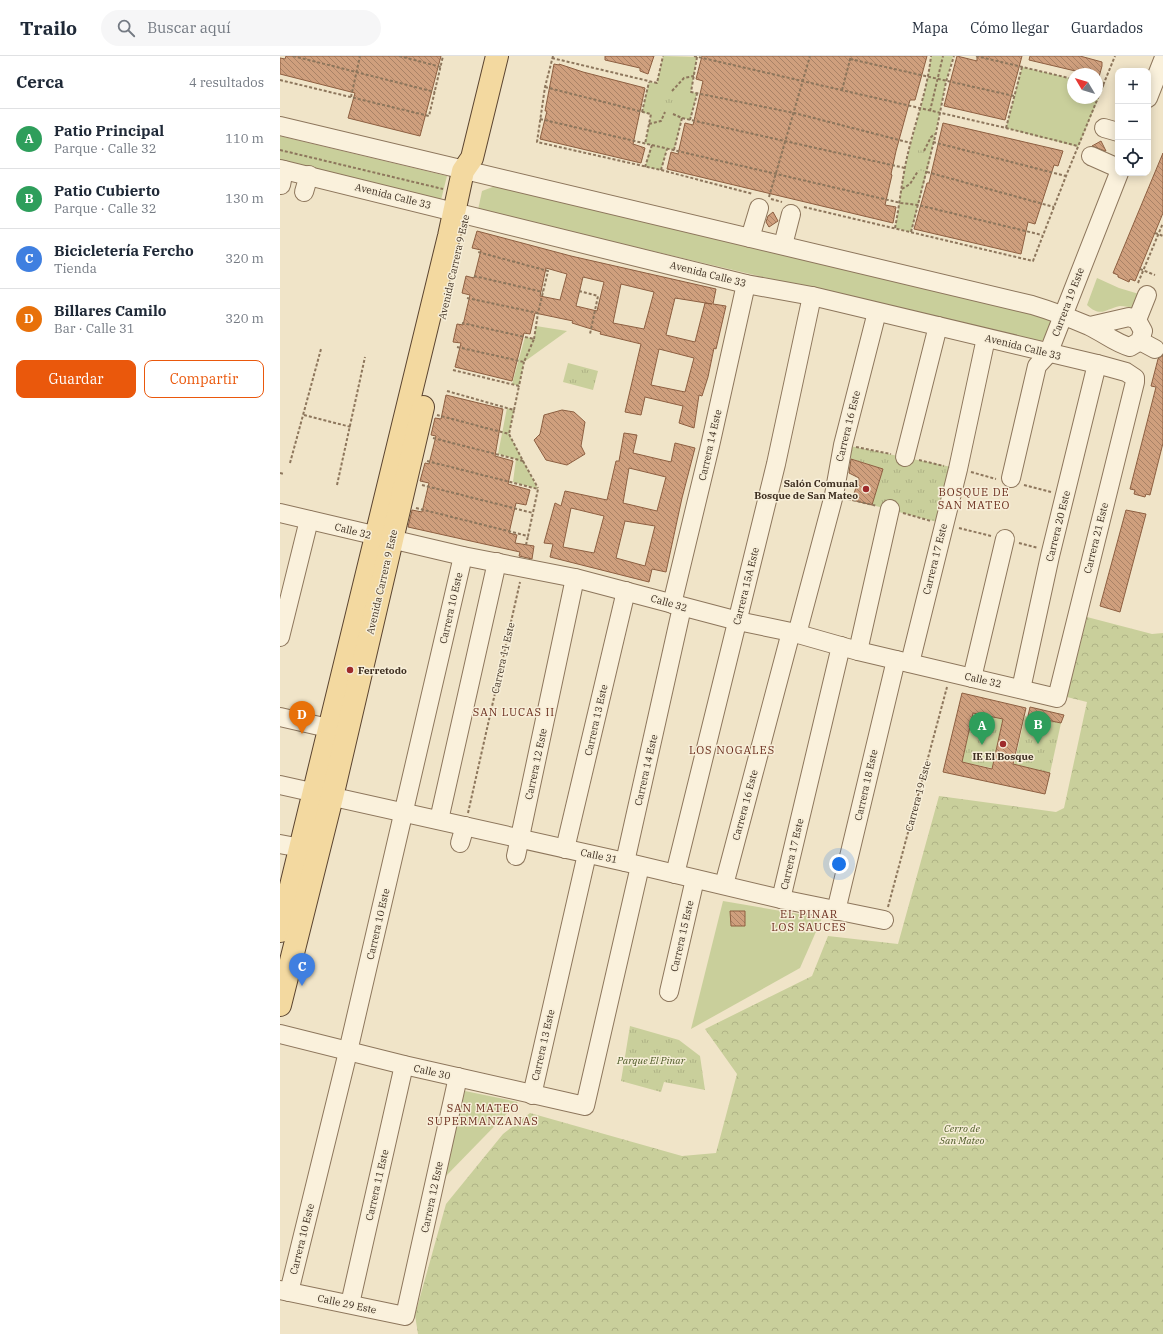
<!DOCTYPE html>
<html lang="es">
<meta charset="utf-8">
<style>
:root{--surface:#fff;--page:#f6f6f7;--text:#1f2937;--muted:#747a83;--line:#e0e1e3;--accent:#ea580c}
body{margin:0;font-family:"IBM Plex Serif",serif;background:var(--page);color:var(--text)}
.controls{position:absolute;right:12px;top:12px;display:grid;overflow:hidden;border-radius:8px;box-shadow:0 2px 10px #0003}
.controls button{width:36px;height:36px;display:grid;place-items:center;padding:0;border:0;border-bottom:1px solid var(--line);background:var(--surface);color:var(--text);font:20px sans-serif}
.compass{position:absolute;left:787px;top:12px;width:36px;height:36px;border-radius:50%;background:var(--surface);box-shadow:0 2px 10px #0003;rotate:308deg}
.you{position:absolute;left:559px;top:808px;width:14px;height:14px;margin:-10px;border:3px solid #fff;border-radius:50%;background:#1a73e8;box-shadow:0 0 0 6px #1a73e833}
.badge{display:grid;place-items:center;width:26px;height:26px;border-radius:50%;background:var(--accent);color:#fff;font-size:13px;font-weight:700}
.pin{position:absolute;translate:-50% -33px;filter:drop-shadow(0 1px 2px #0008)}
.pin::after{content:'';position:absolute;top:21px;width:14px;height:12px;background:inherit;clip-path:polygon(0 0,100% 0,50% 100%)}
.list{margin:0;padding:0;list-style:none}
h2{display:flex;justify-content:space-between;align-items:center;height:52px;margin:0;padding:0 16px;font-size:17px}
h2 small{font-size:13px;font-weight:400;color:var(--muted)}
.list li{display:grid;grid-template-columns:26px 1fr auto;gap:12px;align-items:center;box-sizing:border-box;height:60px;padding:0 16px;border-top:1px solid var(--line)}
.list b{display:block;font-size:15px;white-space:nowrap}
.list p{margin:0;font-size:13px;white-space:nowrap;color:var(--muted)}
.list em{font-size:13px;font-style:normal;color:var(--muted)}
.actions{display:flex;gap:8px;padding:12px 16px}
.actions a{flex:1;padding:9px 0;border:1px solid var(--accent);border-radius:8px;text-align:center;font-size:14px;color:var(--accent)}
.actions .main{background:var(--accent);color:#fff}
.icon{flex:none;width:22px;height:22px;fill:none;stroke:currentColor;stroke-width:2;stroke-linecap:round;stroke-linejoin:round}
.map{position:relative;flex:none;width:883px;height:1278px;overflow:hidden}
header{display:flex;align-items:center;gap:24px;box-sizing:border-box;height:56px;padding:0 20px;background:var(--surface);border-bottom:1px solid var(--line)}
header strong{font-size:19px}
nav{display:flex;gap:22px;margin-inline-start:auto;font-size:14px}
.search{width:280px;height:36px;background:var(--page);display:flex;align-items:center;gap:10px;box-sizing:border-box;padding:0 14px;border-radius:22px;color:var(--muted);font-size:15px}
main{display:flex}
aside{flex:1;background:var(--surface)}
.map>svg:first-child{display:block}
</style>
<header>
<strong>Trailo</strong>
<div class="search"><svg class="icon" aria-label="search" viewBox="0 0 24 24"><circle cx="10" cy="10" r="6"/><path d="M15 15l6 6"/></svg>Buscar aquí</div>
<nav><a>Mapa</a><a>Cómo llegar</a><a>Guardados</a></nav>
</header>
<main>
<aside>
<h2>Cerca<small>4 resultados</small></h2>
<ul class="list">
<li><span class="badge" style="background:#2e9e5b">A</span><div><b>Patio Principal</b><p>Parque · Calle 32</p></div><em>110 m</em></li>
<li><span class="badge" style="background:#2e9e5b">B</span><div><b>Patio Cubierto</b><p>Parque · Calle 32</p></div><em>130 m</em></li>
<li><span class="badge" style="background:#3f7fe0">C</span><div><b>Bicicletería Fercho</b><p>Tienda</p></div><em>320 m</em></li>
<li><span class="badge" style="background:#e8710a">D</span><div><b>Billares Camilo</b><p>Bar · Calle 31</p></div><em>320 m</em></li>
</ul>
<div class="actions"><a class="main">Guardar</a><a>Compartir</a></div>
</aside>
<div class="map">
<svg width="883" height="1278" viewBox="0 0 883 1278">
<defs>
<pattern id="forest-crowns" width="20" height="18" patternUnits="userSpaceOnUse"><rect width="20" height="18" fill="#c9cf9b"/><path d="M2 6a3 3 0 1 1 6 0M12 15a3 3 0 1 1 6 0" fill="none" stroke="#aeb285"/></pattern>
<pattern id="park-tufts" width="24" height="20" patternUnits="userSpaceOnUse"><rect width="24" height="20" fill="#c9cf9b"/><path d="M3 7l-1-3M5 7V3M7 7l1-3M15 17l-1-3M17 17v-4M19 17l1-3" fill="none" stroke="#aeb285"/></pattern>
<pattern id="building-back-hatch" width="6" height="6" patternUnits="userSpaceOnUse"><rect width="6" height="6" fill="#cf9f7d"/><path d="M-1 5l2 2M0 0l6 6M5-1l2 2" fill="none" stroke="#a98266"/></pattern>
</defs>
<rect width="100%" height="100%" fill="#f0e4c8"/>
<!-- grass -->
<g fill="#c9cf9b">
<path d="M383,0L417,1L411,36L417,37L410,64L402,62L394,94L387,93L381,114L365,111L371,89L365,88L371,59L362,56L369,26L377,27Z"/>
<path d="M651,0H673L666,26L647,116L631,176L615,172C619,152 621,132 625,111C633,74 647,38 651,0Z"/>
<path d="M742,11L793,23V42H817V28L824,30L798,91L726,72Z"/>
<path d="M0,80L167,120L161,144L0,105Z"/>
<path d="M218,129L768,259L771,265L764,283L760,286L198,154L202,135Z"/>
<path d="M817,222L839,232L859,238L854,252C849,251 845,250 840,250C825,253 821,262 807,249Z"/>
<path d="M256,270L287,275L244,306L239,330L232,328L245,281L254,282Z"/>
<path d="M227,352L234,354L229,378L258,433L233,426L236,403L218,398Z"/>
<path d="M443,845L542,862L520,912L411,973Z"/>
<path d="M185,1035L238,1046L164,1122Z"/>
</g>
<!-- forest -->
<path fill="url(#forest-crowns)" d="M807,561L872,578L883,577V1278H138L135,1259L166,1148L223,1078L250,1057L402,1100L436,1097L457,1018L425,973L532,920L548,880L618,888L659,740L776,756L784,752L807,646L787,641Z"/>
<!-- park -->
<g fill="url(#park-tufts)">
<path d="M385,33L398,36L393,58L380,55Z"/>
<path d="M638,94L651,96L647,116L634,114Z"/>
<path d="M288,307L318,315L313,334L283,326Z"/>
<path d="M570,390L676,412L661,467L592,449L603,413L566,401Z"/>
<path d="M693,657L723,663L712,712L682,706Z"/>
<path d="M745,660L781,667L770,717L734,709Z"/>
<path d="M350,970L399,984L420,1000L425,1034L384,1026L381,1036L341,1025Z"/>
</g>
<!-- building -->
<g fill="url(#building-back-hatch)" stroke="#8d5f41" fill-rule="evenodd">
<path d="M6,0H161L140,80L68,62L75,37L0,18V2L5,3Z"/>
<path d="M325,0H374L368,18L360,15V12L325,4Z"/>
<path d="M422,0H647L635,44H630L616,95L611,118L612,119L605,149L616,151L613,167L387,113L391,96L398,98L405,67L413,69L423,25L416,23Z"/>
<path d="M677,0L697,5V0H742L725,64L664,50Z"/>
<path d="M750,0H800L822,6V10L819,21L817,18H808L749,4Z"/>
<path d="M274,8L279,9V8L303,16L365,32L353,88L365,92L361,107L260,83L267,55H265Z"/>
<path d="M663,67L783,95L778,110L774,109L755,168L748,166L741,198L634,173L647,127H649Z"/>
<path d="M821,85L826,95H825L812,90Z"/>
<path d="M883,97V157L855,225L850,223L849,226L838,221V219L833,217Z"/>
<path d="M493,156L498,165L489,171L486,166L488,160Z"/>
<path d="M197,175L291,200L436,233L433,248L446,250L436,293L434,292L428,321L422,340L419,339L414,372L399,367L403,350L365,341L361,359L345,356L361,288L320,278L321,276L292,267L293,265L255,257L250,278L244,277L232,325L175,311L181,287L173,286L177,268L183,269L190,239L182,237L186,220L194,222L201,194L192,192ZM266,212L287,218L280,244L260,240ZM303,221L324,226L317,255L296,250ZM341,228L374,236L364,273L333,267ZM395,242L432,248L425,247L415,286L386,279ZM379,293L414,302L405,336L371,329Z"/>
<path d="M883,299V387L870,439L866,438L865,441L854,438L855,434L850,433L876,331L871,330L878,303Z"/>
<path d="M166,339L223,353L215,400L233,405L228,428L250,434L246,449L236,447L229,477L237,479L235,487L254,490L252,503L239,500L240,496L128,471L132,454L142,456L149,427L140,425L145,407L149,408L156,380L151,379L155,362L161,363Z"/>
<path d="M282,354L294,356L305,366L301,390L305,398L287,409L266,404L254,384L260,378L264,359Z"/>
<path d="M344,377L357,379L353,397L391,406L395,387L415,392L402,442L386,516L372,513L369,526L270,501L273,488L264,487L275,447L281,450L285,435L327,444L336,405H339ZM349,412L386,421L377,455L343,447ZM291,452L324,460L314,497L283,491ZM345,465L375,470L365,510L336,502Z"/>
<path d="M571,403L603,413L592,449L572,444L579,422L569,417Z"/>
<path d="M846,454L866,458L840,556L820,550Z"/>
<path d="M682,637L746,652L733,708L770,717L765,738L663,716ZM693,657L723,663L712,713L682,706Z"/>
<path d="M750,651L784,659L781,667L748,660Z"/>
<path d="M450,855H465V870H451Z"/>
</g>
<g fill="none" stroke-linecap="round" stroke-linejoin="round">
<!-- minor casing -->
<g stroke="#8d765c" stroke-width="20">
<g id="minor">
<path d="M868,42L883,4"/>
<path d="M0,70L752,249C772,255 790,262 809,270C824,277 835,287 850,291L860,285L863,275L857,264L849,261L810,270"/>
<path d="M824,72L838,76"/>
<path d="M811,100L838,112"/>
<path d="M0,113L466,228L532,240L817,308L846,316L855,322V326L777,642L578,595L511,576L458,565L295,522L183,500L0,457"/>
<path d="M1,129L4,114"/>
<path d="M24,136L29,119"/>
<path d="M470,182L479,152"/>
<path d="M503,189L511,158"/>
<path d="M857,264L867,239"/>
<path d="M860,285L875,293"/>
<path d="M625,401L658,270"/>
<path d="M731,422L757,310L768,298L839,117"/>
<path d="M392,548L430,390L466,228"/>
<path d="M517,578L554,439L563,389L597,256"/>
<path d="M0,581L29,464"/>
<path d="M578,595L610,453"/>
<path d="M630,607L678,413L706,282"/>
<path d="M692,622L725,483"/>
<path d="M741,633L770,500L817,308"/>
<path d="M0,661L48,672"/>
<path d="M0,729L345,806L501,843L604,864"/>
<path d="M159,764L217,506"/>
<path d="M180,787L185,770"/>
<path d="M0,788L21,792"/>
<path d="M285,793L346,535"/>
<path d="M236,800L295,522"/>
<path d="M345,806L402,551"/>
<path d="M395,818L496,408L532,240"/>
<path d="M444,829L511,576"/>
<path d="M501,843L561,590"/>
<path d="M556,855L616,604"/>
<path d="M389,936L415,823"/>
<path d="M0,978L124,1009L305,1050L360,810"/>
<path d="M252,1039L307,798"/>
<path d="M0,1234L125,1260L178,1021"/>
<path d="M9,1236L66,1004L183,500"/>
<path d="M70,1248L124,1009"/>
</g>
</g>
<!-- major casing -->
<g stroke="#5b4430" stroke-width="24">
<g id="major">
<path d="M0,875L169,180L183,115L192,102L217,0"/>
<path d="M0,949L52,741L143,351"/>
</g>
</g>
<!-- path -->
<g stroke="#8d765c" stroke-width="2" stroke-dasharray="3 2" stroke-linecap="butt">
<path d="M13,0L155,36"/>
<path d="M119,0L161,11"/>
<path d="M273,0L265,31L257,86L381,114L473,138"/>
<path d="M414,0L726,72L798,90"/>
<path d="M696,0L793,23"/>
<path d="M417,1L411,36L514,57L631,87"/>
<path d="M272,2L377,27L383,0"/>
<path d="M570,3L734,40"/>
<path d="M0,24L149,60L163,0"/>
<path d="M817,28L824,30"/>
<path d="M265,31L371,58L365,88"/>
<path d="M562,34L571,0"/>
<path d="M392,35L404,22L414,20"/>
<path d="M71,41L80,0"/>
<path d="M650,55L663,0"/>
<path d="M362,56L369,26"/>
<path d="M393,58L402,62L625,112"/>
<path d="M260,63L621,147L638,149L762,179"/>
<path d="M410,64L417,38"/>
<path d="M369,68L381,65L385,56"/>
<path d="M726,72L742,11"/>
<path d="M653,86L786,120"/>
<path d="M0,94L163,133"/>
<path d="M394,94L402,62"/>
<path d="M644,95L651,81L655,78"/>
<path d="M365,111L372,89"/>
<path d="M381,114L387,93"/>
<path d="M647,116L774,151"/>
<path d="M622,133L630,128L638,115"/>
<path d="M489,141L530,0"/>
<path d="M491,143L502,146"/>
<path d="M524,151L753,205L786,120L835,0"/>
<path d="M615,172C619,152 621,132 625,111C632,74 647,38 651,0"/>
<path d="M631,176L656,77L666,26L674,0"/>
<path d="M875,177L883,180"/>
<path d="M860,213L875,219"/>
<path d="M194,220L263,236"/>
<path d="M858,227L883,167"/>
<path d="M299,235L318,240L310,278"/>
<path d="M187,242L258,257L268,215L198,196"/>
<path d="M254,283L258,257"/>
<path d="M177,291L244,306L254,283L182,267"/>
<path d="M173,314L239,330L244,306"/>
<path d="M167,335L234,354L229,378"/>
<path d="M234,354L239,330"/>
<path d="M24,359L71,371"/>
<path d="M153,382L243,405L229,378L157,359"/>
<path d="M576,391L611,398"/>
<path d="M639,404L664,410"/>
<path d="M243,405L258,432"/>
<path d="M10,407L41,293"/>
<path d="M691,416L716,423"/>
<path d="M0,417L4,418"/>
<path d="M57,429L85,301"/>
<path d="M142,429L253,457"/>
<path d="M744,429L771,436"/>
<path d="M568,443L597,450"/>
<path d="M136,452L248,480L258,433L147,405"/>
<path d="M623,457L651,465"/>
<path d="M679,472L711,480"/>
<path d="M739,487L758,492"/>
<path d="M246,489L248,480"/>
<path d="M188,757L240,526"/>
<path d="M608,851L667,631"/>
</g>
<!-- minor -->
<use href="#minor" stroke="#faf1dc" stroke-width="18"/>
<!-- major -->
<use href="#major" stroke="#f3d9a0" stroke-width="22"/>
</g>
<!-- markers -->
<g fill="#9e2a2b" stroke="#f7eed8" stroke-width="1.5">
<circle cx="586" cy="433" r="4"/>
<circle cx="70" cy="614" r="4"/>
<circle cx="723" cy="688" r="4"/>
</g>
<g text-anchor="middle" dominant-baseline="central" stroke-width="3" stroke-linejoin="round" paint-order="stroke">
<!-- street labels -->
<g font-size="10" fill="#3d2e20" stroke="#f7eed8">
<text transform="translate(113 140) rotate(14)">Avenida Calle 33</text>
<text transform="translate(174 211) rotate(-77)">Avenida Carrera 9 Este</text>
<text transform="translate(428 218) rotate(14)">Avenida Calle 33</text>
<text transform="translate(788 246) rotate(-69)">Carrera 19 Este</text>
<text transform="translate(743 291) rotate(14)">Avenida Calle 33</text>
<text transform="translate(568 370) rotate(-76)">Carrera 16 Este</text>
<text transform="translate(430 389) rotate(-77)">Carrera 14 Este</text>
<text transform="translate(778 470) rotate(-76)">Carrera 20 Este</text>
<text transform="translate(73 475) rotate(14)">Calle 32</text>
<text transform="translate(816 482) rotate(-76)">Carrera 21 Este</text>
<text transform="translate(655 503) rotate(-76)">Carrera 17 Este</text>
<text transform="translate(102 526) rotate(-77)">Avenida Carrera 9 Este</text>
<text transform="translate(466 530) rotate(-76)">Carrera 15A Este</text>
<text transform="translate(389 547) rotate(16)">Calle 32</text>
<text transform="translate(171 552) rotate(-77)">Carrera 10 Este</text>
<text transform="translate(223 602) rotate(-77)">Carrera 11 Este</text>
<text transform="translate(703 624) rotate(13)">Calle 32</text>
<text transform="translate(316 664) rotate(-77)">Carrera 13 Este</text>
<text transform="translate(256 708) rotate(-78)">Carrera 12 Este</text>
<text transform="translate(366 714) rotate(-77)">Carrera 14 Este</text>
<text transform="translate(586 729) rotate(-77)">Carrera 18 Este</text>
<text transform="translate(638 740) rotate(-75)">Carrera 19 Este</text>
<text transform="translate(465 749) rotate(-75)">Carrera 16 Este</text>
<text transform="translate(512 798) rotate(-77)">Carrera 17 Este</text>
<text transform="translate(319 800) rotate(12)">Calle 31</text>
<text transform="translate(98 868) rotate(-77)">Carrera 10 Este</text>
<text transform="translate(402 880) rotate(-77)">Carrera 15 Este</text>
<text transform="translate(263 989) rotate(-77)">Carrera 13 Este</text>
<text transform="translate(152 1016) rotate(13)">Calle 30</text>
<text transform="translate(97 1129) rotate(-77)">Carrera 11 Este</text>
<text transform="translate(152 1141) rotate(-78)">Carrera 12 Este</text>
<text transform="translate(22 1183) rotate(-76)">Carrera 10 Este</text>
<text transform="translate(67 1248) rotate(12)">Calle 29 Este</text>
</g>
<!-- poi labels -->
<g font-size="10" font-weight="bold" fill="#3d2e20" stroke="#f7eed8" text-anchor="end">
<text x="578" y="427">Salón Comunal<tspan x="578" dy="12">Bosque de San Mateo</tspan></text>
<text x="78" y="614" text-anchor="start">Ferretodo</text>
<text x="723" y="700" text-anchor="middle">IE El Bosque</text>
</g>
<!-- park labels -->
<g font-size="10" font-style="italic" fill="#4d5a26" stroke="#f7eed8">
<text x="371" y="1004">Parque El Pinar</text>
<text x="682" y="1072">Cerro de<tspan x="682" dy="12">San Mateo</tspan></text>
</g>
<!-- neighbourhood labels -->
<g font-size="11" letter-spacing="1" fill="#6b2e1e" stroke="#f7eed8">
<text x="694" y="436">BOSQUE DE<tspan x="694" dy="13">SAN MATEO</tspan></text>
<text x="234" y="656">SAN LUCAS II</text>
<text x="452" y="694">LOS NOGALES</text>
<text x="529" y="858">EL PINAR<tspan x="529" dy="13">LOS SAUCES</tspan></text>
<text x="203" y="1052">SAN MATEO<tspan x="203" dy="13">SUPERMANZANAS</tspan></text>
</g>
</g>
</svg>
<div class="controls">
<button>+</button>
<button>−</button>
<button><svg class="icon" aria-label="locate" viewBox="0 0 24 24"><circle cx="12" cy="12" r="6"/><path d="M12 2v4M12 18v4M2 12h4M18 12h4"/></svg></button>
</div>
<svg class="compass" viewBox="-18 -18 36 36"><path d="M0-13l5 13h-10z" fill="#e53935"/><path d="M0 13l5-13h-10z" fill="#747a83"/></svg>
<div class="you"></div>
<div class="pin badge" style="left:702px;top:689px;background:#2e9e5b">A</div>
<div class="pin badge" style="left:758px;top:688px;background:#2e9e5b">B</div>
<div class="pin badge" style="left:22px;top:930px;background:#3f7fe0">C</div>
<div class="pin badge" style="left:22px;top:678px;background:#e8710a">D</div>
</div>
</main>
